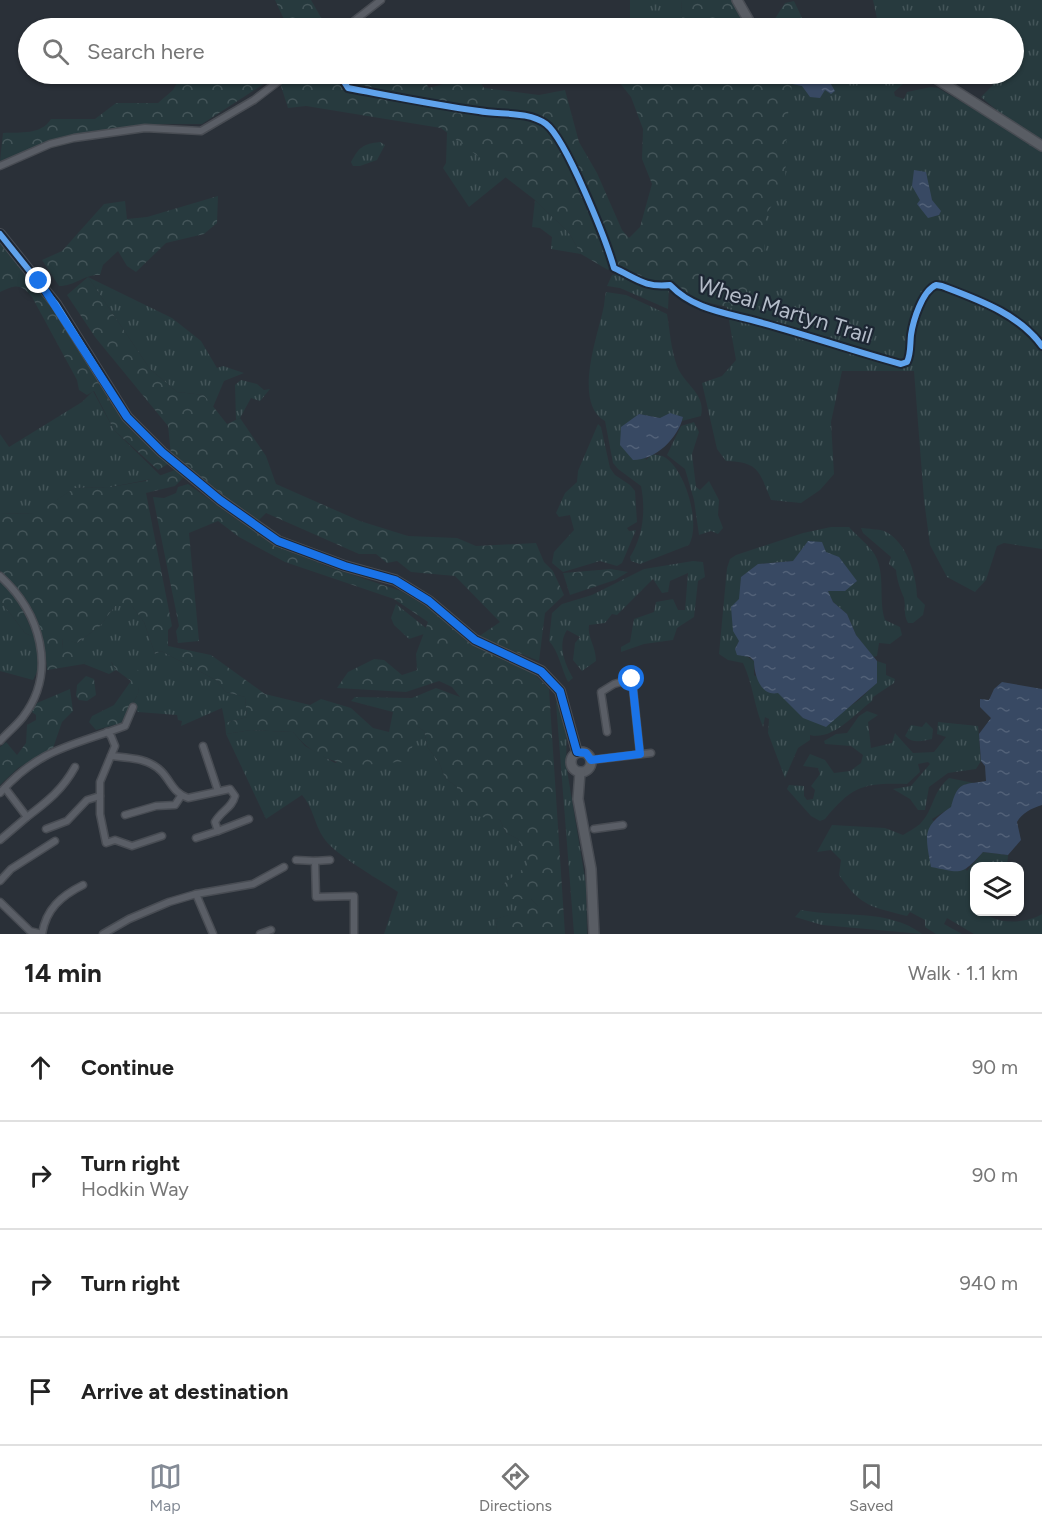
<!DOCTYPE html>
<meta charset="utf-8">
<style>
:root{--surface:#fff;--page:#f2f2f2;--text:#222;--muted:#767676;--line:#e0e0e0;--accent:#848b96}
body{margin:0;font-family:Figtree,sans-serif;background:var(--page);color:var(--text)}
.controls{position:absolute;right:18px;bottom:18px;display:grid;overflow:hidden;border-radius:12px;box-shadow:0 2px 4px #0004}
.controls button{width:54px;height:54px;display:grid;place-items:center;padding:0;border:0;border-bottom:2px solid var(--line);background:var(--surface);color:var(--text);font:30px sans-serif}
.stop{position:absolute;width:18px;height:18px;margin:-14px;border:4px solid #1a73e8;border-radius:50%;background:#fff}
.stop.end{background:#1a73e8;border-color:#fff;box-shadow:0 2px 6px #0008}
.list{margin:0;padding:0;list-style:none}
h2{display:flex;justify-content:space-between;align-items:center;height:78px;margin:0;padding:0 24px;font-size:26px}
h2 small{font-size:20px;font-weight:400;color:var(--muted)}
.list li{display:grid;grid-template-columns:39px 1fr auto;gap:18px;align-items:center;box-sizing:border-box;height:108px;padding:0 24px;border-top:2px solid var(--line)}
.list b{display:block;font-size:22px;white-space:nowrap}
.list p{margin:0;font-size:20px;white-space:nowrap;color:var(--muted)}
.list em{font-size:20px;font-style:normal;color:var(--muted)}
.icon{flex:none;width:33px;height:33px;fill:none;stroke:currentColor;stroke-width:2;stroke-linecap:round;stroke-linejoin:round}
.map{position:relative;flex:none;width:1042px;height:934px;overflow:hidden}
.search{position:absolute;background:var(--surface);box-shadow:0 2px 4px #0004;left:18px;right:18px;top:18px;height:66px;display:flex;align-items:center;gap:15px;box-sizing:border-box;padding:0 21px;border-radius:33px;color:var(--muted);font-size:22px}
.sheet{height:510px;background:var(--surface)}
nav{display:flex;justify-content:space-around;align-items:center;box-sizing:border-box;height:84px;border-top:2px solid var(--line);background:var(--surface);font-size:16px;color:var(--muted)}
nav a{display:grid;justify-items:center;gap:3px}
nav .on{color:var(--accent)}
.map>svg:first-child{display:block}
</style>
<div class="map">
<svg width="1042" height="934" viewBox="0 0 1042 934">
<defs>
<pattern id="grass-tufts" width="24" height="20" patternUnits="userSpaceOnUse" patternTransform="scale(1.5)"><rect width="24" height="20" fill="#273a3e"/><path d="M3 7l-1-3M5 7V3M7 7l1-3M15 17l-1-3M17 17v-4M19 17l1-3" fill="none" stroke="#445559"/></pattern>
<pattern id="forest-crowns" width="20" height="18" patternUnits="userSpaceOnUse" patternTransform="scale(1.5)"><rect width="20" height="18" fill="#273a3e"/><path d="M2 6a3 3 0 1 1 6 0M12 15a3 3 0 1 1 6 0" fill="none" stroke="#445559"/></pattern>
<pattern id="water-ripples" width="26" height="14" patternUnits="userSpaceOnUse" patternTransform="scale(1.5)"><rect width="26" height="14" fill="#384963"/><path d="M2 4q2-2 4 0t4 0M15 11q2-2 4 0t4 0" fill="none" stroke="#526178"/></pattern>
</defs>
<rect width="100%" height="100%" fill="#2a3038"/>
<!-- grass -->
<g fill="url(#grass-tufts)">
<path d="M630,0H681L683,28L639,27L630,18Z"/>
<path d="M873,0H1042V142L1006,118L981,97L993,85L983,74H1014V28H879Z"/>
<path d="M707,74H901L903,84L894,92L895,96L904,99L907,92L931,87L938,88L1042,149V549L1004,543L997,546L986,580L975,592L947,577L930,545L924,500L914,371H842L831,422L834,474L820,490L801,503L771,500C759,471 759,462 726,461L717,449L702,383L722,376L736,360L721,275Z"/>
<path d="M447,132L506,177L469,207L443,168L446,163Z"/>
<path d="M380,142L385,145L377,160L360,166H353L351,162C359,147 363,144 380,142Z"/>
<path d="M535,200L569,233L581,254L551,249L552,237L540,228L532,227Z"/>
<path d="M617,274L649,288H669L668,309L620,288L607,286L612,275Z"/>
<path d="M88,277L172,318L201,341L217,368L223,366L244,373L224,381L213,407L204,395L177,392L150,369Z"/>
<path d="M606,292L626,295L667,314C670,331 671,350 677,366C685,386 706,393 701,416L682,421L683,417L660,418L638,414L646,460L652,454C657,455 662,455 666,458C686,472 701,524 689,545L640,564L631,561L630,557C643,536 646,511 641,486L618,469L613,463L605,421C573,403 597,338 603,310C605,304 604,298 606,292Z"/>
<path d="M241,380L257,384L264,390L270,389L260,401L251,398L240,418L236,420L235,385Z"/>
<path d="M93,391L114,430L162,477L111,487L75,488L37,513L0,514V434L9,447L82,402Z"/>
<path d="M694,422L699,432L692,454L696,487L700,490L709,481L719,500L718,515L723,528L718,534L711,531L699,535L694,500L685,469L667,455L681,426Z"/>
<path d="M598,424L601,427L610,468L615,475L630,485L635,491L637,522L627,528L629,531L636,530L622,563L617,566L600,561L563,572L552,563L554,552L574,530L570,515L559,517L556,513L565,493L577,482L578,471Z"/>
<path d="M831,527H849C857,536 869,545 875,555C886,575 878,599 885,620L900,627L902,635L890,644L879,643L877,656L873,657L856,635L847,614L833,602L827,591L856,581L852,576L793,561L759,564L741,577L739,641L735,649L754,661V675L787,699L803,718L837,715L859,700L876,683L877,661L886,664V675L895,679L894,683L873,697L872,701C855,714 832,741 810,735V740L798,748L785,778L768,733L769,719L765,717L763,727C754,706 753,684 743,663L728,660L719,654L727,568L730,559L736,555L803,533Z"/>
<path d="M861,528C868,529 878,529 884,531C906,540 917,576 917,597L925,605L923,615L913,623H908C903,614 906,607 904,598C900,588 897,581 896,570L889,564L891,557L863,533Z"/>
<path d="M693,561L703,562L705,577L698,581L694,617L677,628L673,640L644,644L621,652V647L630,642L634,619L654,612L656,602L673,599L678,610H685L688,573L670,581L668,592L662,593L653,579L617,615L612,614L605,623L589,625C587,637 596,646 596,661L582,671L573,660L575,643L580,637L567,630C557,645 565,664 573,678L568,682C561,668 559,652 549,641L552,613L562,604L592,595L644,569Z"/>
<path d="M0,600L25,633L34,637C41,650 41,667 33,680L0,671Z"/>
<path d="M396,604L426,628L424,634L409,639L394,625L391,618Z"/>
<path d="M115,606H132L144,622L155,654L161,651L216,680L226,692L245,697L247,717L225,723L222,708L181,726L182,721L178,720L177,715L138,712L133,703L138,694L140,672L111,662L116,670L109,674L84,664L87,657L63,649L62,638L77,643L100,626Z"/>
<path d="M558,700L567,729L566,764L586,884L587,934H574L556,703Z"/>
<path d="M867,711L878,715L868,722L871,748L892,743L895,733L913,753L934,752L946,737L937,734L938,722L978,726L981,761L976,769L948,773L929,787L925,810H918L910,799L893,789L911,786L930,764L928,762L918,764L920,772L907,784C864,783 853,785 825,819L820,821L811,816L787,789L789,785L804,786V796L807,800L813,799L815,790L811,786L820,774L818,768L803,766L810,754L825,760L834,773L850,771L861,763L863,755L851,746L825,744L824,741L836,734L847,733L859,716Z"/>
<path d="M926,722L933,729L932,739C922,741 913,744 905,736L911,725L922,727Z"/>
<path d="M417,726L424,731L428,748L439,762L445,778L457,787V799L500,820L506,833L518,839L529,865L502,885L531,899L539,907L495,919L498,934H384L398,892C380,880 332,853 323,837C314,823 313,807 302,795L266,819L226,734L251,730L293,732L305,746L335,763Z"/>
<path d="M949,778L974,783C957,784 956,791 952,807L932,819L967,871L983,852L1008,855L1007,866H974V912C982,912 986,915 993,918C1007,924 1029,922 1042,914V934H974L947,918L944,924L962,934H936L925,927V920L910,912L907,916C872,907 861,907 839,875L841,860L831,850L817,852L832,825L885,828L903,835C908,832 915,828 920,824C934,810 932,792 949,778Z"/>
<path d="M801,910C841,918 888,908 922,934L822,925L795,917Z"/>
</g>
<!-- forest -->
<g fill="url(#forest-crowns)">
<path d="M275,0H311L327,28H288Z"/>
<path d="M681,0H732L746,28H683Z"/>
<path d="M794,1L805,24L801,27L786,25L783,28H769L785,3Z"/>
<path d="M182,74H279L202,124H145L61,137L0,161L3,133C21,132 41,135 51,119H95L116,103H158L173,90Z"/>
<path d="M293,74H420L429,88L476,75L484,88L539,95L565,90L579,142L597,173L622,230L629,238L640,227L652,184L642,159L643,129L631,97L615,77L616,74H789L792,84L787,122L785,185L765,216L764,251L749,266L746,311L692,299L672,283L646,282L611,264L608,270L581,254L569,233L535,200L441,128L306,106L288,108L280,83Z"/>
<path d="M218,196L217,223L204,234L166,243L136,272L127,266L118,251L103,265L100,275C84,274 76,286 59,286L42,260L62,251L104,204L125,201L127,219L147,217Z"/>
<path d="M0,241L20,263L68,332L112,405L129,428L168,464L158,470L114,430L94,391L87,395L79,390L77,380L32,297C20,283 16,285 0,292Z"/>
<path d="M88,277L150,369L177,392L204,395L227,424L240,418L266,456L276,484L360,521L408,536L457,538L476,546L536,543L544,562L553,571L564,595L545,613L539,661L478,637L500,622L455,576L411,572L397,561L387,563L376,554H359L266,513L257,522L171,455L168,426L95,337L67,295Z"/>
<path d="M175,470L184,477L175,486L146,493L172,626L168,630V646L211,655L265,694L310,705L321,699L351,708L373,728L389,732L393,712L351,701L355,697L412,698L436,688L460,697L452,687L439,681L406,692L337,688L348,672L374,659L384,660L402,675L417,670L416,654L428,622L394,599L285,562L239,537L218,521L189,533L199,641L178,643L176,631L179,626L153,497L164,498L176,493L178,487L188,484L233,517L275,544L326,566L401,591L432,610L468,642L530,670L549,689L565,934H498L495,919L538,906L531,899H499L502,885L528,865L518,839L506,833L500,820L464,814L457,799V787L445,778L439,762L428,748L424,731L417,726L409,761C361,765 327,773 293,732L251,730L226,734L225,723L247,717L245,697L226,692L216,680L161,651L155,654L144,622L132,606H115L100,626L77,643L62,639L63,649L76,648L88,657L84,664L47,670C45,628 33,599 0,571V514L36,513L75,488L111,487L145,481Z"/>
<path d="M611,569L628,572L615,580L570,595L563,573Z"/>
<path d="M0,582C18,597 26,615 34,637L25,633L0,600Z"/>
<path d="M118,659L141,672L138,694L121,723L96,730L89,722L92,716L114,705L131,681L116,670L111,661Z"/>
<path d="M86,676L94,679L96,695L87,701L79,700L76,696L77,685Z"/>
<path d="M70,689L73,711L62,722L53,748L18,768L0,785V747L6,742L17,755L26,743L27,725L36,720V715L32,712L37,703Z"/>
</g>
<!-- water -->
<g fill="url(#water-ripples)">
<path d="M789,74H816L822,84L825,74L835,91L831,94L825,90L820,98L810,97L802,86L792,84Z"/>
<path d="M914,170L926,172C928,182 930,190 932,200L941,211L939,215L928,218L917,204L920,200L912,186Z"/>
<path d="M670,413L683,417C678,438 656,460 633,460L620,445L621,427L639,414L660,418Z"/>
<path d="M808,541L822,542L826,552L839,557L857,581L845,591H828L833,602L847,614L856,635L877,661V683L826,727L803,718L778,693C761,697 754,675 754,661L750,657L737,655L735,649L739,641L733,631L731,607L739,599L741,577L758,564L793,561Z"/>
<path d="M1002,682L1042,689V805C1032,808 1022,813 1017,822L1021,840L1008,855L983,852C961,876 963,873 931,867C925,834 922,827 951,807C958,781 962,785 986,781L985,766L981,761L979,734L991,718L980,707V699L989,700L994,689Z"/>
</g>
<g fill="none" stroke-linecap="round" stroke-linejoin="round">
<!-- street casing -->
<g stroke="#484c53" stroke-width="9">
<g id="street">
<path d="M345,28L381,0"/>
<path d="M0,166L50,144L74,138L145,128L201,131L254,100L288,74"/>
<path d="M0,576C40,612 58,671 23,717C16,726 7,733 0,741"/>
<path d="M107,732L111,736L115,746L100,782V814L106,843L115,840L132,846L162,836"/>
<path d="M607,732L601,692L614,684L632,679L640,754"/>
<path d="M203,746L218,791"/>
<path d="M111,756C129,758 148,758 161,771C171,781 173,793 188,798L230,789L235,796C232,808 221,811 215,822L218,831L196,838"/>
<path d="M591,760L651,753"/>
<path d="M0,793C40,748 72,746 125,726L133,707"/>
<path d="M125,815L156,806L175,805L181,796"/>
<path d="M27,817C48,801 63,789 75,767"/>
<path d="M46,829L67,821L87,800L100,796"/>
<path d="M594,829L623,825"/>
<path d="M218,831L249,819"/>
<path d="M0,840L27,817L5,788"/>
<path d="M296,860L315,861L316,897L354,896V934"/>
<path d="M315,861L330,860"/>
<path d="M0,881L11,869L55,841"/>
<path d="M196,894L213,934"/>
<path d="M0,902L30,931L42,934"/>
<path d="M42,934C46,909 61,896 83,885"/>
<path d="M103,934L129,919L169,902L196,894L253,884L284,867"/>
<path d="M260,934L271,930"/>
</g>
</g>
<!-- secondary casing -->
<g stroke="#484c53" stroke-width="12">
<g id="secondary">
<path d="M737,0L753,28"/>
<path d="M929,74L1042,146"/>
<path d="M0,234L56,304L127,417L162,452L220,500L278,541L345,566L395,580L429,601L475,640L541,671L560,691L577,752"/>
<circle cx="581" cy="762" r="10"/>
<path d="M580,772L578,799L591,869L594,934"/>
</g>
</g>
<!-- street -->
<use href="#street" stroke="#5a5e66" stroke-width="6"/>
<!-- secondary -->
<use href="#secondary" stroke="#595d64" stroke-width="9"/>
<!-- cycleway casing -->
<g stroke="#1d2633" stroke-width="10">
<g id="cycleway">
<path d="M339,74L348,88C391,96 435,105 479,111C500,115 528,111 546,124C566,139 606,240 614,268C636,278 645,288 670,285C694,310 727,313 759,322C807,335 854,351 901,364L907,362C911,354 910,344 911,335C913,321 922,291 936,285L942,286C979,300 1019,314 1042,346"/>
<path d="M0,234L56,304L127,417L162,452L220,500L278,541L345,566L395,580L429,601L475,640L541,671L560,691L577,752"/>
</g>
</g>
<!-- cycleway -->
<use href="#cycleway" stroke="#60a3ed" stroke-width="6"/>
</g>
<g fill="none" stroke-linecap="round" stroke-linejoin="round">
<!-- route -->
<path stroke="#1a73e8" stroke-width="8" d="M39,281L127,417L162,452L220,500L278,541L345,566L395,580L429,601L475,640L541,671L560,691L577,752L586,753L591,760L640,754L632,679"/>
</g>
<g text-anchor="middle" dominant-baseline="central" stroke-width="4.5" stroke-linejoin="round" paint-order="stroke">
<!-- street labels -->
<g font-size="22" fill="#b4bcc9" stroke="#1d2633">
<text transform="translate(785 310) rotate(17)">Wheal Martyn Trail</text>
</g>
</g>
</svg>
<div class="controls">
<button><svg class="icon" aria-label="layers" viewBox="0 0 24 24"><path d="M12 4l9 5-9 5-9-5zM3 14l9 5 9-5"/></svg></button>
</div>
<div class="stop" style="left:632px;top:679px"></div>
<div class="stop end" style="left:39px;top:281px"></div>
<div class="search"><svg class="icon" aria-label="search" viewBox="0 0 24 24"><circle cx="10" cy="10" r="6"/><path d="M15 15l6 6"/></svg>Search here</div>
</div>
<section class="sheet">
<h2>14 min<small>Walk · 1.1 km</small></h2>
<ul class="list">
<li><svg class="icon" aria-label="ahead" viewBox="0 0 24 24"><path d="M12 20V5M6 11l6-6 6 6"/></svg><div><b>Continue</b></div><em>90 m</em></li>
<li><svg class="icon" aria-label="right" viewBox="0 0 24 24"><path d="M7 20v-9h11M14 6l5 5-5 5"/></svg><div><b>Turn right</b><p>Hodkin Way</p></div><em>90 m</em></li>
<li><svg class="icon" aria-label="right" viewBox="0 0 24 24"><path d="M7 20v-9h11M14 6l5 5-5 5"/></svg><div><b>Turn right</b></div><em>940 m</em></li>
<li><svg class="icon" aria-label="arrive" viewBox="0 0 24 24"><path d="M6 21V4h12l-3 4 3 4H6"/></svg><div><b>Arrive at destination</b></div></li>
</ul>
</section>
<nav>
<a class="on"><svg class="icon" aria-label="map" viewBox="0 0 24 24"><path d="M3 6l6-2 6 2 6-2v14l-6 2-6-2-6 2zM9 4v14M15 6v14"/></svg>Map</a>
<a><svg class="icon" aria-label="directions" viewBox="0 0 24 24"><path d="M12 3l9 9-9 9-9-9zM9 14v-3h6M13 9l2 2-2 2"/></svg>Directions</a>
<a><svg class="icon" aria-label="saved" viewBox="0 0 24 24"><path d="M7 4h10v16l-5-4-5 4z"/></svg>Saved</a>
</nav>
